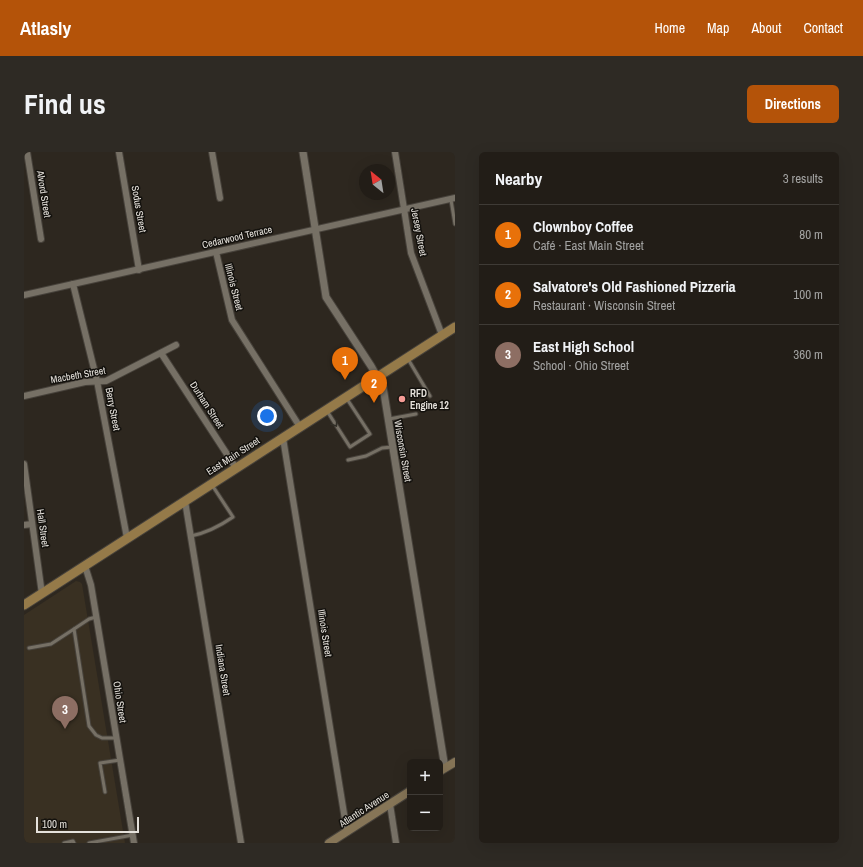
<!DOCTYPE html>
<meta charset="utf-8">
<style>
:root{--surface:#221d17;--page:#2e2a24;--text:#f1f3f6;--muted:#a2a2a1;--line:#3f3b36;--accent:#b45309}
body{margin:0;font-family:"Archivo Narrow",sans-serif;background:var(--page);color:var(--text)}
.controls{position:absolute;right:12px;bottom:12px;display:grid;overflow:hidden;border-radius:6px;box-shadow:0 4px 16px #0002}
.controls button{width:36px;height:36px;display:grid;place-items:center;padding:0;border:0;border-bottom:1px solid var(--line);background:var(--surface);color:var(--text);font:20px sans-serif}
.compass{position:absolute;left:335px;top:12px;width:36px;height:36px;border-radius:50%;background:var(--surface);box-shadow:0 4px 16px #0002;rotate:330deg}
.scale{position:absolute;left:12px;bottom:10px;width:103px;box-sizing:border-box;padding-left:4px;border:2px solid #e5e1db;border-top:0;font-size:11px;line-height:14px;white-space:nowrap;color:#e5e1db;-webkit-text-stroke:3px #13110d;paint-order:stroke}
.you{position:absolute;left:243px;top:264px;width:14px;height:14px;margin:-10px;border:3px solid #fff;border-radius:50%;background:#1a73e8;box-shadow:0 0 0 6px #1a73e833}
.badge{display:grid;place-items:center;width:26px;height:26px;border-radius:50%;background:var(--accent);color:#fff;font-size:13px;font-weight:700}
.pin{position:absolute;translate:-50% -33px;filter:drop-shadow(0 1px 2px #0008)}
.pin::after{content:'';position:absolute;top:21px;width:14px;height:12px;background:inherit;clip-path:polygon(0 0,100% 0,50% 100%)}
.list{margin:0;padding:0;list-style:none}
h2{display:flex;justify-content:space-between;align-items:center;height:52px;margin:0;padding:0 16px;font-size:17px}
h2 small{font-size:13px;font-weight:400;color:var(--muted)}
.list li{display:grid;grid-template-columns:26px 1fr auto;gap:12px;align-items:center;box-sizing:border-box;height:60px;padding:0 16px;border-top:1px solid var(--line)}
.list b{display:block;font-size:15px;white-space:nowrap}
.list p{margin:0;font-size:13px;white-space:nowrap;color:var(--muted)}
.list em{font-size:13px;font-style:normal;color:var(--muted)}
.map{position:relative;flex:none;width:431px;height:691px;overflow:hidden;border-radius:6px}
header{display:flex;align-items:center;gap:24px;box-sizing:border-box;height:56px;padding:0 20px;background:var(--accent);color:#fff}
header strong{font-size:19px}
nav{display:flex;gap:22px;margin-inline-start:auto;font-size:14px}
.intro{display:flex;align-items:center;justify-content:space-between;box-sizing:border-box;height:96px;padding:0 24px}
h1{margin:0;font-size:28px}
.button{padding:10px 18px;border-radius:6px;background:var(--accent);color:#fff;font-size:14px;font-weight:700}
main{display:flex;gap:24px;padding:0 24px}
aside{flex:1;background:var(--surface);border-radius:6px;box-shadow:0 4px 16px #0002}
.map>svg:first-child{display:block}
</style>
<header>
<strong>Atlasly</strong>
<nav><a>Home</a><a>Map</a><a>About</a><a>Contact</a></nav>
</header>
<div class="intro"><h1>Find us</h1><a class="button">Directions</a></div>
<main>
<div class="map">
<svg width="431" height="691" viewBox="0 0 431 691">
<rect width="100%" height="100%" fill="#2d271f"/>
<!-- built -->
<path fill="#393022" d="M52,429L56,430L58,432L101,691H0V463Z"/>
<g fill="none" stroke-linecap="round" stroke-linejoin="round">
<!-- service casing -->
<g stroke="#47423b" stroke-width="5">
<g id="service">
<path d="M427,48L431,72"/>
<path d="M384,207L406,244"/>
<path d="M303,259L326,295L346,282L323,247"/>
<path d="M365,267L392,262"/>
<path d="M324,308L342,304L358,296L368,295"/>
<path d="M167,384C182,381 196,374 209,365L188,333"/>
<path d="M72,465L65,467L50,477L65,574L72,583L78,586H92"/>
<path d="M5,496L27,492L50,477"/>
<path d="M81,640L76,611L96,608"/>
<path d="M40,691L49,689L50,691"/>
<path d="M65,691L109,683"/>
</g>
</g>
<!-- minor casing -->
<g stroke="#47423b" stroke-width="8">
<g id="minor">
<path d="M3,0L17,87"/>
<path d="M95,0L115,118"/>
<path d="M188,0L196,46"/>
<path d="M371,0L387,101L418,183"/>
<path d="M192,100L208,168L276,275"/>
<path d="M49,132L73,229L103,386"/>
<path d="M0,143L431,46"/>
<path d="M137,201L212,316"/>
<path d="M0,244L61,230L82,229L152,193"/>
<path d="M259,286L323,680"/>
<path d="M0,312L18,442"/>
<path d="M161,349L217,691"/>
<path d="M0,373L8,372"/>
<path d="M61,414L67,433L110,691"/>
<path d="M366,652L372,691"/>
</g>
</g>
<!-- tertiary casing -->
<g stroke="#47423b" stroke-width="9">
<path id="tertiary" d="M279,0L302,145L347,214L359,235L421,616"/>
</g>
<!-- secondary casing -->
<g stroke="#47423b" stroke-width="10">
<g id="secondary">
<path d="M416,619L431,610"/>
<path d="M305,691L386,639"/>
</g>
</g>
<!-- primary casing -->
<g stroke="#47423b" stroke-width="11">
<path id="primary" d="M0,453L431,175"/>
</g>
<!-- service -->
<use href="#service" stroke="#767065" stroke-width="3"/>
<!-- minor -->
<use href="#minor" stroke="#767065" stroke-width="6"/>
<!-- tertiary -->
<use href="#tertiary" stroke="#767065" stroke-width="7"/>
<!-- secondary -->
<use href="#secondary" stroke="#867557" stroke-width="8"/>
<!-- primary -->
<use href="#primary" stroke="#957a49" stroke-width="9"/>
</g>
<!-- one-way arrows -->
<defs><path id="oneway-chevron" d="M-2-3.5L2.5 0L-2 3.5" fill="none" stroke-width="1.6" stroke-linecap="round" stroke-linejoin="round"/></defs>
<use stroke="#312e27" href="#oneway-chevron" transform="translate(311 272) rotate(57)"/>
<!-- markers -->
<circle fill="#f59c96" stroke="#13110d" stroke-width="1.5" cx="378" cy="247" r="4"/>
<g text-anchor="middle" dominant-baseline="central" stroke-width="3" stroke-linejoin="round" paint-order="stroke">
<!-- street labels -->
<g font-size="10" fill="#e5e1db" stroke="#13110d">
<text transform="translate(20 42) rotate(81)">Alvord Street</text>
<text transform="translate(115 57) rotate(80)">Sodus Street</text>
<text transform="translate(395 80) rotate(79)">Jersey Street</text>
<text transform="translate(213 85) rotate(-13)">Cedarwood Terrace</text>
<text transform="translate(210 135) rotate(76)">Illinois Street</text>
<text transform="translate(54 223) rotate(-10)">Macbeth Street</text>
<text transform="translate(183 253) rotate(57)">Durham Street</text>
<text transform="translate(89 257) rotate(79)">Berry Street</text>
<text transform="translate(379 299) rotate(80)">Wisconsin Street</text>
<text transform="translate(209 304) rotate(-33)">East Main Street</text>
<text transform="translate(19 376) rotate(82)">Hall Street</text>
<text transform="translate(301 481) rotate(81)">Illinois Street</text>
<text transform="translate(199 518) rotate(81)">Indiana Street</text>
<text transform="translate(96 550) rotate(81)">Ohio Street</text>
<text transform="translate(340 657) rotate(-33)">Atlantic Avenue</text>
</g>
<!-- poi labels -->
<g font-size="10" font-weight="bold" fill="#e5e1db" stroke="#13110d" text-anchor="start">
<text x="386" y="241">RFD<tspan x="386" dy="12">Engine 12</tspan></text>
</g>
</g>
</svg>
<div class="controls">
<button>+</button>
<button>−</button>
</div>
<svg class="compass" viewBox="-18 -18 36 36"><path d="M0-13l5 13h-10z" fill="#e53935"/><path d="M0 13l5-13h-10z" fill="#a2a2a1"/></svg>
<div class="scale">100 m</div>
<div class="you"></div>
<div class="pin badge" style="left:321px;top:228px;background:#e8710a">1</div>
<div class="pin badge" style="left:350px;top:251px;background:#e8710a">2</div>
<div class="pin badge" style="left:41px;top:577px;background:#8d6e63">3</div>
</div>
<aside>
<h2>Nearby<small>3 results</small></h2>
<ul class="list">
<li><span class="badge" style="background:#e8710a">1</span><div><b>Clownboy Coffee</b><p>Café · East Main Street</p></div><em>80 m</em></li>
<li><span class="badge" style="background:#e8710a">2</span><div><b>Salvatore's Old Fashioned Pizzeria</b><p>Restaurant · Wisconsin Street</p></div><em>100 m</em></li>
<li><span class="badge" style="background:#8d6e63">3</span><div><b>East High School</b><p>School · Ohio Street</p></div><em>360 m</em></li>
</ul>
</aside>
</main>
